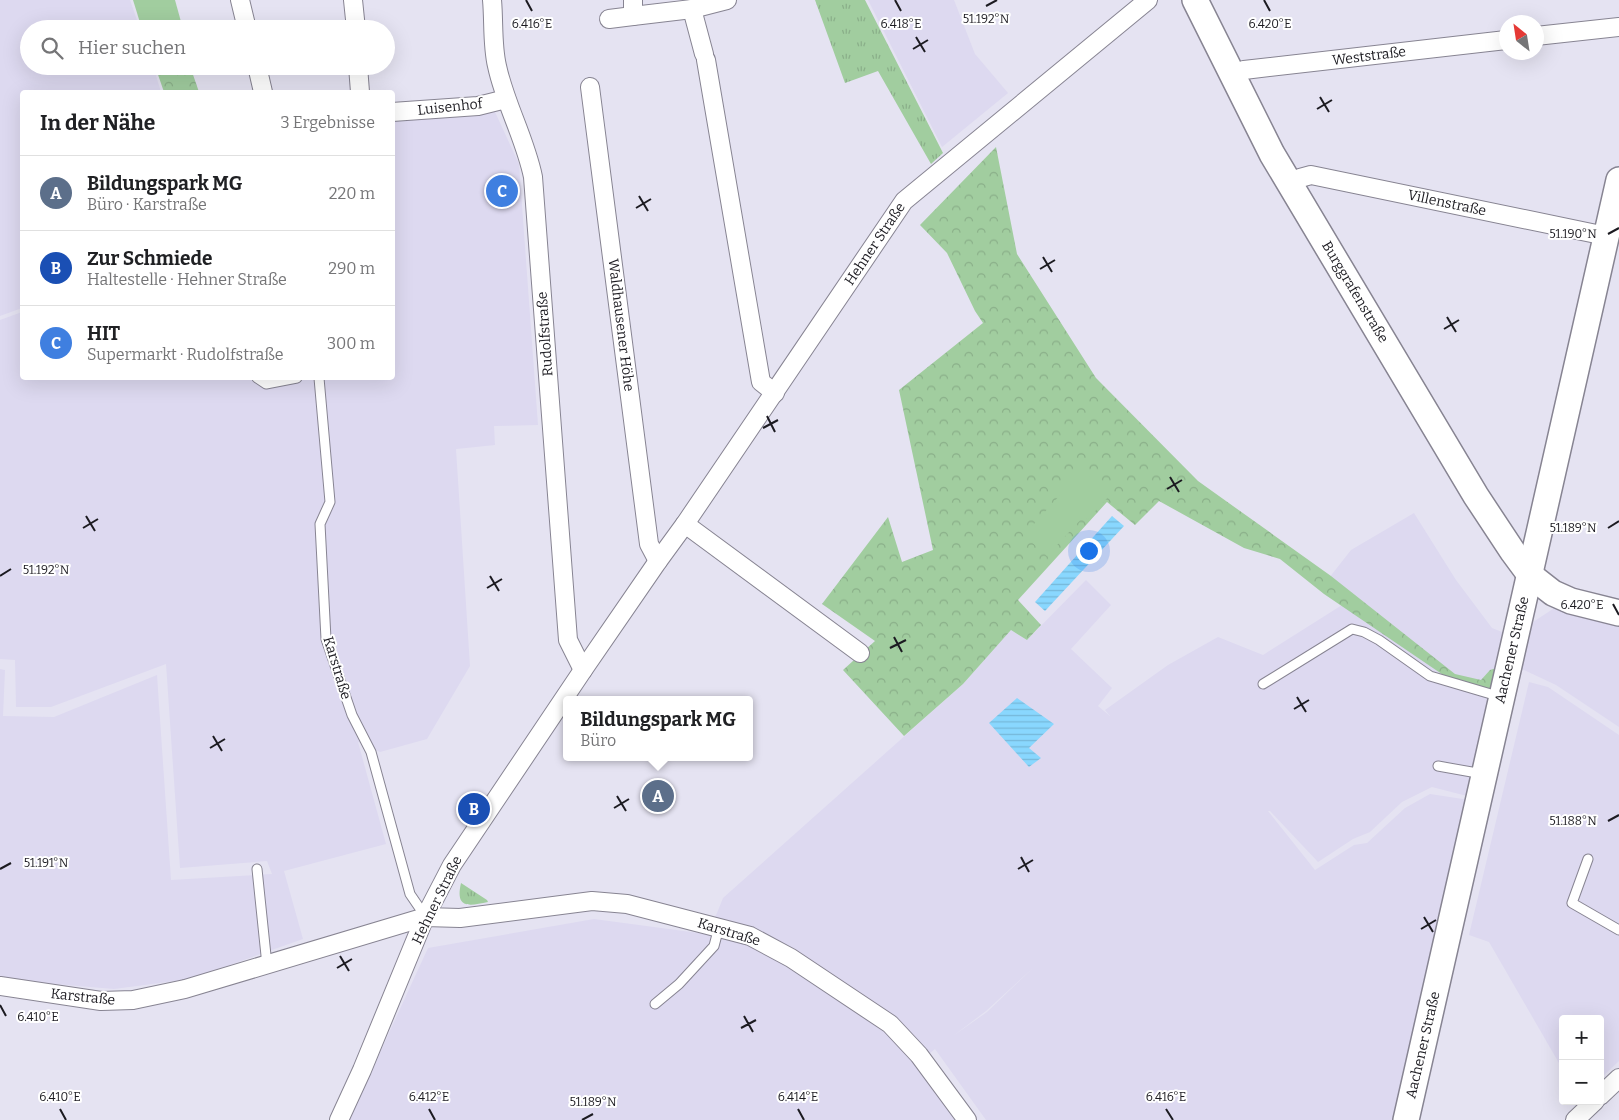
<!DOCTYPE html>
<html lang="de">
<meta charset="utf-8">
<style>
:root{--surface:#fff;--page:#f2f2f2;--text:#202124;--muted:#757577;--line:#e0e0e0;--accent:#111827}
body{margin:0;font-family:Bitter,serif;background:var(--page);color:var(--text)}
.controls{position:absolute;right:15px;bottom:15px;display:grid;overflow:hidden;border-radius:5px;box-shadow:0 5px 20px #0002}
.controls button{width:45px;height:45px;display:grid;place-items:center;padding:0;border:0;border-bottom:1px solid var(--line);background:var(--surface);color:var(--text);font:25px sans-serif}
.compass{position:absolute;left:1499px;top:15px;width:45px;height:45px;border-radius:50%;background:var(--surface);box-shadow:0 5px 20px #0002;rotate:330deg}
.you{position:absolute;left:1088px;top:550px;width:18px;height:18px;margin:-12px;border:4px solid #fff;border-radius:50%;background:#1a73e8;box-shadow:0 0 0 8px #1a73e833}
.badge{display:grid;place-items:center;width:32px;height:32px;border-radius:50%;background:var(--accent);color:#fff;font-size:16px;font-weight:700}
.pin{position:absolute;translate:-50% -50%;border:2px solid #fff;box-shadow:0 1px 5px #0006}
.popup{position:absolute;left:563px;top:696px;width:190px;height:65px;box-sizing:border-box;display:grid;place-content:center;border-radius:5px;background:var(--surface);filter:drop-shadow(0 1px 4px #0005);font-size:16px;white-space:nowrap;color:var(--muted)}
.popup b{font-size:19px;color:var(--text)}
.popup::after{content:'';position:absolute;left:50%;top:100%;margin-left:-10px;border:10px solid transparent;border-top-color:var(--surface)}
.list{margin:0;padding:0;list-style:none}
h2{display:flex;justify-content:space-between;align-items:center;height:65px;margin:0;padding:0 20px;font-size:21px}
h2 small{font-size:16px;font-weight:400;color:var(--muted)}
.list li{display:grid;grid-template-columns:32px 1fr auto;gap:15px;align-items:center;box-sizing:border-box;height:75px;padding:0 20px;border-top:1px solid var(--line)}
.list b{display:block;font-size:19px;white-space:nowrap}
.list p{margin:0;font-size:16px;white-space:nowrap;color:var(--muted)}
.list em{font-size:16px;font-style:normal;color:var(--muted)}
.icon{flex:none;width:28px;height:28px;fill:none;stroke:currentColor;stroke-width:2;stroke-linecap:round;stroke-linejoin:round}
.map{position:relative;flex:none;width:1619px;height:1120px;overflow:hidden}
.search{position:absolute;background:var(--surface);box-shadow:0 5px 20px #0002;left:20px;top:20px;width:375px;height:55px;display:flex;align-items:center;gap:12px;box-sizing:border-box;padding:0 18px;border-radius:28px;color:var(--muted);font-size:19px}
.panel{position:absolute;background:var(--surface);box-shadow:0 5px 20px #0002;left:20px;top:90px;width:375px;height:290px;border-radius:5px}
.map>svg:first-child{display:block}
</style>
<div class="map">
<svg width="1619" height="1120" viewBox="0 0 1619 1120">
<defs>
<pattern id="grass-tufts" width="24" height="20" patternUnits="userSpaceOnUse" patternTransform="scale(1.25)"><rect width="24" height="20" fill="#a1cd9f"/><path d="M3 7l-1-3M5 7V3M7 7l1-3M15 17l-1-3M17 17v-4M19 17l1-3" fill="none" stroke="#8aaf89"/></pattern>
<pattern id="forest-crowns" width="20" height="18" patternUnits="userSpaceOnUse" patternTransform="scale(1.25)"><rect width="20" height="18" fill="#a1cd9f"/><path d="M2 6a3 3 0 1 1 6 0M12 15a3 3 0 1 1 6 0" fill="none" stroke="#8aaf89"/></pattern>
<pattern id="water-rules" width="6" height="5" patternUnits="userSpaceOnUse" patternTransform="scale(1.25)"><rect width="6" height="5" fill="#89d7fe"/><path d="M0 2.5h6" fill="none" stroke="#76b8d9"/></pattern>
</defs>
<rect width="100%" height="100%" fill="#e5e3f2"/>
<!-- built -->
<g fill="#ddd9f0" fill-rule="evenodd">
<path d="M0,0H130L140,29H29V66H153L161,92H22V308L0,316Z"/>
<path d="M868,0H954L975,54L1008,93L942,147Z"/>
<path d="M495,112L519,164L538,425L494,426L495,445L456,449L470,666L427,739L380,752L358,742L386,844L284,871L303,939L190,979L114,989L31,982L0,978V669L5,670L3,716L54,717L157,675L171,880L272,874L267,861L180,868L166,664L51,707H16L15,660L0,659V320L22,312V378H392L393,121Z"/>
<path d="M1414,513L1456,580L1492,628L1512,636L1562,603L1619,621V727L1556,685L1509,663L1471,797L1432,787L1402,802L1370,832L1353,839L1318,862L1270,811H1268L1315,870L1354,845L1367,843L1405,808L1430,794L1469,800L1396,1120H986L935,1049L924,1058L967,1120H349L428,948L594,919L706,934L717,913L723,898L963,684L1011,630L1027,640L1086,580L1111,605L1071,649L1112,688L1098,706L1110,716L1105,710L1168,665L1218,637L1263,655L1350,600L1329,578L1351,550ZM1034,967L987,1012L953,1036L986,1011Z"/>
<path d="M1529,682L1548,687L1619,735V1061L1600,1079V1019H1563V1070L1489,942L1469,935Z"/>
</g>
<!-- grass -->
<g fill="url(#grass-tufts)">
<path d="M815,0H865L943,153L931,164L878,71L845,83Z"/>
<path d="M461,883L487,900L488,902C469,906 455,909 461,883Z"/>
</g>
<!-- forest -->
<g fill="url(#forest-crowns)">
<path d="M155,66H190L199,92H164Z"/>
<path d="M996,147L1017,254L1096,378L1198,481L1331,576L1455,674L1481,680L1490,670L1503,666L1499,692L1452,681L1324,594L1280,559L1244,548L1159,501L1135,525L1107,502L1018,600L1041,625L1027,640L1011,630L963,684L904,736L843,670L875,641L822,604L888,517L902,562L933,550L899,390L983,323L975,311L947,253L920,225Z"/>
</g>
<!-- pitch -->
<g fill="#a1cd9f">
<path d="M133,0H175L183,29H142Z"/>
<path d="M1079,467L1110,495L1088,519L1084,516L1047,556L1024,535L1060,495L1056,491Z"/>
</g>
<!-- water -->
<g fill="url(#water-rules)">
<path d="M1112,516L1124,526L1045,611L1035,602Z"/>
<path d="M1017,698L1054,724L1029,748L1041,758L1029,767L989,723Z"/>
</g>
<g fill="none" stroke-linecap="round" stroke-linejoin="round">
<!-- lane casing -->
<g stroke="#878492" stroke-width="11">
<g id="lane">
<path d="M257,378L266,384L297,378"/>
<path d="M319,378L330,502L320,524L326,639L352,715L371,752L410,894L425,916"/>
<path d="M1263,684L1352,629L1364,632L1379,640L1430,676L1501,697"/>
<path d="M1438,766L1483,774"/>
<path d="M1588,859L1572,903L1619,930"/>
<path d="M257,869L267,965"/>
<path d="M655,1004L679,984L714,946L719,927"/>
</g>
</g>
<!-- street casing -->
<g stroke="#878492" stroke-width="20">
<g id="street">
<path d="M240,0L247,29"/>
<path d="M353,0L356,29"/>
<path d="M492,0C494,21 492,45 497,66C505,104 525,138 533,177L568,640L583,670"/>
<path d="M633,0V16L692,9L727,0"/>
<path d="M692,9L704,54"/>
<path d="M609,19L633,16"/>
<path d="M1536,36L1619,27"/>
<path d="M706,60L761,382L775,393"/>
<path d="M257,66L263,92"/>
<path d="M358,66L360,92"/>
<path d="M1233,76L1244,70L1506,40"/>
<path d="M590,87L649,544L658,561"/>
<path d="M392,112L478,106L506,99"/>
<path d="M1290,184L1300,178L1311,175L1606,236"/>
<path d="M685,524L860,653"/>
<path d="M0,986L101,1001L133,1000L185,989L425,917L460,918L592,901L627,904L750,936L791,958L890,1024L919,1055L967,1120"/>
<path d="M1600,1096L1619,1078"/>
<path d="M339,1120L362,1070L425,917L452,865L583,670L658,561L685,524L904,201L1148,0"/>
<path d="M1575,1120L1595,1101"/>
</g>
</g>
<!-- secondary casing -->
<g stroke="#878492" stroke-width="28">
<g id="secondary">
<path d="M1195,0L1272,154L1476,496L1513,552L1530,575L1553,593L1571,601L1619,613"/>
<path d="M1406,1120L1619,180"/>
</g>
</g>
<!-- lane -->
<use href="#lane" stroke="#fff" stroke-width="9"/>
<!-- street -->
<use href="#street" stroke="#fff" stroke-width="18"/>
<!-- secondary -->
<use href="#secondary" stroke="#fff" stroke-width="25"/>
</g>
<!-- ticks -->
<path fill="none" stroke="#1c1b21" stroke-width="2" d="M526,0L532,11M895,0L901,11M1264,0L1270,11M986,6L997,0M916,37L925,52M913,49L928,40M1320,97L1329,112M1317,109L1332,100M639,196L648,211M636,208L651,199M1608,234L1619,228M1043,257L1052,272M1040,269L1055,260M1447,317L1456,332M1444,329L1459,320M767,416L775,432M763,428L778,420M1170,477L1179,492M1167,489L1182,480M86,516L95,531M83,528L98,519M1608,528L1619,521M0,576L11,569M490,576L499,591M487,588L502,579M1613,604L1619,615M894,637L902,652M890,648L906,640M1297,697L1306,712M1294,709L1309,700M213,736L222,751M210,748L225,739M617,796L626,811M614,808L629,799M1608,821L1619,815M1021,857L1029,872M0,869L11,863M1018,869L1033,860M1424,917L1433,932M1421,929L1436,920M340,956L349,971M337,968L352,959M0,1005L6,1016M744,1016L753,1032M741,1028L756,1020M60,1109L66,1120M429,1109L435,1120M798,1109L804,1120M1166,1109L1173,1120M582,1120L593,1114"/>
<g text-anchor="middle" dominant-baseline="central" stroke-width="4" stroke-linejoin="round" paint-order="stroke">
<!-- street labels -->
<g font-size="14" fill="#1c1b21" stroke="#fff">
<text transform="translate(1369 56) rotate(-7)">Weststraße</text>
<text transform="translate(450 107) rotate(-6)">Luisenhof</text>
<text transform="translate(1447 203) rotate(12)">Villenstraße</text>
<text transform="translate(875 244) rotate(-56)">Hehner Straße</text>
<text transform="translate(1355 292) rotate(59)">Burggrafenstraße</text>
<text transform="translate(621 325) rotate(83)">Waldhausener Höhe</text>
<text transform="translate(545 334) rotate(-94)">Rudolfstraße</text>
<text transform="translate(1512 650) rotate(-77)">Aachener Straße</text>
<text transform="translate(337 668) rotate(73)">Karstraße</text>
<text transform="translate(437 900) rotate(-64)">Hehner Straße</text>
<text transform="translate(729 932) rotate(17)">Karstraße</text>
<text transform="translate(83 997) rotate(6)">Karstraße</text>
<text transform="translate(1423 1045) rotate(-77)">Aachener Straße</text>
</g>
</g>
<g font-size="12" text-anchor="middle" fill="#1c1b21" stroke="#fff" stroke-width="4" stroke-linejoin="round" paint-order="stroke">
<text x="986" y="23">51.192°N</text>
<text x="532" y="28">6.416°E</text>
<text x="901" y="28">6.418°E</text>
<text x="1270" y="28">6.420°E</text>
<text x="1573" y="238">51.190°N</text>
<text x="1573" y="532">51.189°N</text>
<text x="46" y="574">51.192°N</text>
<text x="1582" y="609">6.420°E</text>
<text x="1573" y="825">51.188°N</text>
<text x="46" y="867">51.191°N</text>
<text x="38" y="1021">6.410°E</text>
<text x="60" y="1101">6.410°E</text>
<text x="429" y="1101">6.412°E</text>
<text x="798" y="1101">6.414°E</text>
<text x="1166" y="1101">6.416°E</text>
<text x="593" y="1106">51.189°N</text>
</g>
</svg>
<div class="controls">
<button>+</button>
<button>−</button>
</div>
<svg class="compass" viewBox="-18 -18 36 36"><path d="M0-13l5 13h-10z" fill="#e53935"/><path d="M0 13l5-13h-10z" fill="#757577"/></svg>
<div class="you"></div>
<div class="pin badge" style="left:658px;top:796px;background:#5c6f8a">A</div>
<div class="popup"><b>Bildungspark MG</b>Büro</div>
<div class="pin badge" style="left:474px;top:809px;background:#1a4fb4">B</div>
<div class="pin badge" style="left:502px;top:191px;background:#3f7fe0">C</div>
<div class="search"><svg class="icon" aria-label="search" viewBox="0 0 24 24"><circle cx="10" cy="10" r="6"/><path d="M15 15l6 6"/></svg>Hier suchen</div>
<section class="panel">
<h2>In der Nähe<small>3 Ergebnisse</small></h2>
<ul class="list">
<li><span class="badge" style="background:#5c6f8a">A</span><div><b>Bildungspark MG</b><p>Büro · Karstraße</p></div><em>220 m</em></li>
<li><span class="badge" style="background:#1a4fb4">B</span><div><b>Zur Schmiede</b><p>Haltestelle · Hehner Straße</p></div><em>290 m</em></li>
<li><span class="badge" style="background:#3f7fe0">C</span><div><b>HIT</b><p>Supermarkt · Rudolfstraße</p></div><em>300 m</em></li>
</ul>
</section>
</div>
